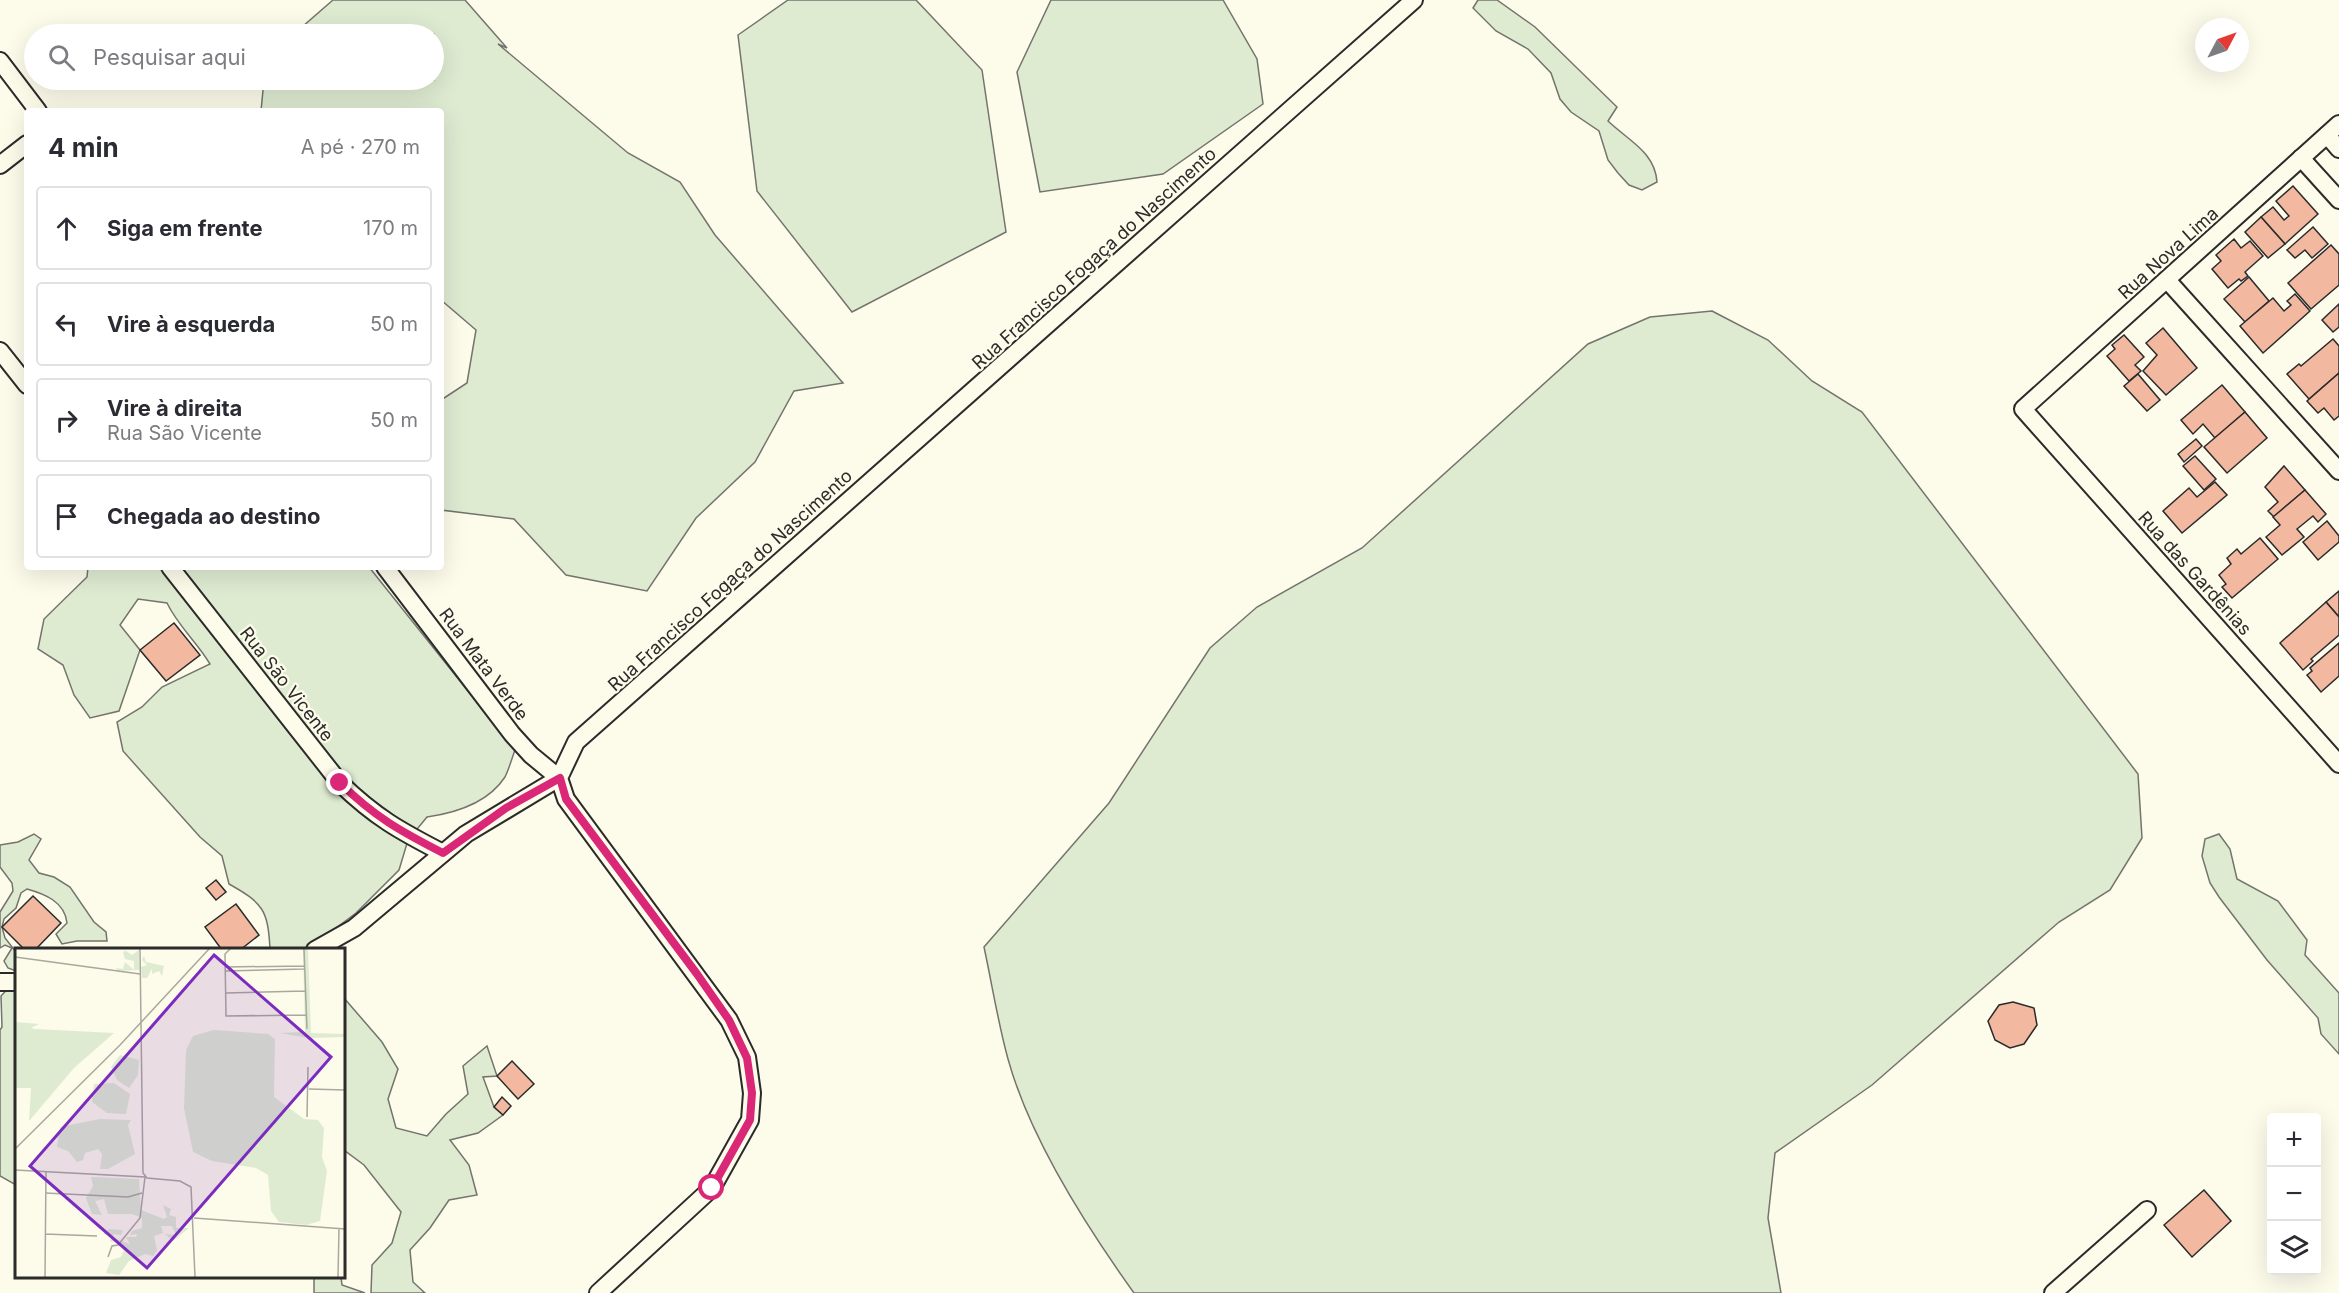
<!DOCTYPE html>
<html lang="pt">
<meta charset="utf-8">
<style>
:root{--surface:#fff;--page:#f2f2f3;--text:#2b2b33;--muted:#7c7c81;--line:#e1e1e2}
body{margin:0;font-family:Inter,sans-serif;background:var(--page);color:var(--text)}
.controls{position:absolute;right:18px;bottom:18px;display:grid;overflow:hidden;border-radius:6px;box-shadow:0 6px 24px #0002}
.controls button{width:54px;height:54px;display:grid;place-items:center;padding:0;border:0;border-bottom:2px solid var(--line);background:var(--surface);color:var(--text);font:30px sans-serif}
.compass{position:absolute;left:2195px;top:18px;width:54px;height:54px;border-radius:50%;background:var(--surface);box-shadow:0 6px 24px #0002;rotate:49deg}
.stop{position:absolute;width:18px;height:18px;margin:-14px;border:4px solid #db2777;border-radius:50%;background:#fff}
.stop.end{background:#db2777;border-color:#fff;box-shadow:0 2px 6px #0008}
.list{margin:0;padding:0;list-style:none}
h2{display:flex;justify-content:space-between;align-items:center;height:78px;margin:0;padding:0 24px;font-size:26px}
h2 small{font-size:20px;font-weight:400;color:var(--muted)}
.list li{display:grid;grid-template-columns:39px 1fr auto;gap:18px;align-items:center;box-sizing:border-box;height:84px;margin:0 12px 12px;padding:0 12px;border:2px solid var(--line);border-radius:6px}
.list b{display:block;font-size:22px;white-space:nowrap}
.list p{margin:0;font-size:20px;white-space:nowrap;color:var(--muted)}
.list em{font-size:20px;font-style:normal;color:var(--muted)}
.icon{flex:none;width:33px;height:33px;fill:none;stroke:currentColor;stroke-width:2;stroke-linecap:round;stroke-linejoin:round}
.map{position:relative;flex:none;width:2339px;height:1293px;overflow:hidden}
.search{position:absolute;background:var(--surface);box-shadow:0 6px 24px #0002;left:24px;top:24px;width:420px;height:66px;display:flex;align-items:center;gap:15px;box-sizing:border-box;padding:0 21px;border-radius:33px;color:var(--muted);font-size:22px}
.panel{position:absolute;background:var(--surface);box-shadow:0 6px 24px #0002;left:24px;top:108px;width:420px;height:462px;border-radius:6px}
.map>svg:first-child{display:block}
</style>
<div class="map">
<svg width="2339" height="1293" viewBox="0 0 2339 1293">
<rect width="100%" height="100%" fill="#fdfbea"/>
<!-- green -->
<g fill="#deebd1" stroke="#74746e" stroke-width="1.5">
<path d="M333,0H465L507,48L498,44L628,153L680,182L715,235L843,383L794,391L755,462L696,518L647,591L566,575L514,519L441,510V400L467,383L476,330L441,300V111H261L264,80H434V34H294Z"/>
<path d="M788,0H916L982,70L1006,232L852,312L757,191L738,35Z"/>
<path d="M1051,0H1223L1257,59L1263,104L1163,174L1040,192L1017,72Z"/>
<path d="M1478,0H1497L1535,27L1617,107L1608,121C1629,141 1655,152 1657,182L1642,190L1629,185L1618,173L1608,160L1599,131L1571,112L1560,99L1551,73L1528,49L1496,31L1473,8Z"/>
<path d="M1712,311L1768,340L1812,381L1862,412L2138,774L2142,838L2110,890L2059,922L1872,1085L1775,1153L1768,1218L1781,1293H1134C1086,1226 1030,1139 1008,1059C998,1023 992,984 984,947L1109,803L1210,648L1257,607L1362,548L1588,344L1650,317Z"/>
<path d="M88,567H369L515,750C512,758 509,769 505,777C488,803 455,813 427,817L408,840L399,870L356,913L332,931L334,949H270C268,910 263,903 229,884L222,856L200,837L123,751L117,722L142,707L162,687L210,664C197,642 178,626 167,603L138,599L120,625L140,650L119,711L90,718L74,695L63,665L38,649L44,619L87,577Z"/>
<path d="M34,834L41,839L29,860L39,873L54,877L70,887L94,922L106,932L107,941H77L62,944L56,934L67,923C65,902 45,894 27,889L21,893L16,908L4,919L2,927L5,938L16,952V971L8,968L4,961L12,948L5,945L0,948V912L13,891L12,883L0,867V845L18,842Z"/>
<path d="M2219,834L2230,849L2237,879L2278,901L2307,940L2305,955L2339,993V1054L2321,1034L2318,1018L2267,960L2219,897L2210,883L2202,856L2205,839Z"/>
<path d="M16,980V1185L0,1176V1030L2,1027L1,996Z"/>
<path d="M344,998L382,1042L398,1069L388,1099L396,1128L427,1136L446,1114L468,1094L463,1066L487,1046L497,1076L483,1077L494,1107L503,1115L478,1133L450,1140L469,1165L477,1195L449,1200L430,1228L410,1250L413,1282L425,1293H371L372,1265L392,1243L401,1212L364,1165L344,1150Z"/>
<path d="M314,1277H341L342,1285L365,1293H314Z"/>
</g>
<!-- building -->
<g fill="#f2b8a0" stroke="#2b2b2b" stroke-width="1.5">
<path d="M2293,186L2318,214L2285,244L2261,217L2273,207L2284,220L2289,216L2276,201Z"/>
<path d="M2261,217L2285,244L2268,258L2245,232Z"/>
<path d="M2313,227L2328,244L2312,258L2305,250L2295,258L2287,250Z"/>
<path d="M2234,239L2241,248L2250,241L2263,256L2245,272L2248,276L2241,281L2239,279L2228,288L2212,269L2221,261L2216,255Z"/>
<path d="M2331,245L2339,254V285L2311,309L2288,283Z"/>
<path d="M2249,277L2269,301L2245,322L2224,299Z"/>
<path d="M2295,294L2310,311L2263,353L2240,326L2273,298L2284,311L2291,305L2287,301Z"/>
<path d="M2339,304V327L2333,332L2322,320Z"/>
<path d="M2163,328L2197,368L2166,395L2143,371L2157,355L2146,343Z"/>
<path d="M2124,335L2144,357L2135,365L2141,371L2129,381L2107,356L2115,349L2112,345Z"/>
<path d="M2333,339L2339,346V373L2309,399L2287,374L2299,364L2301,366Z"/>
<path d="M2339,373V416L2334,420L2324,408L2318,413L2307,401Z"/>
<path d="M2138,374L2160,400L2147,411L2124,386Z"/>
<path d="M2222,385L2245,412L2215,438L2203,424L2193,434L2181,420Z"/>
<path d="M2245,412L2267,438L2227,473L2204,447Z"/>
<path d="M2196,439L2202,446L2184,462L2178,454Z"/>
<path d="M2195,456L2216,479L2204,490L2183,466Z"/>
<path d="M2284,466L2305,490L2274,517L2268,511L2278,502L2265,487Z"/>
<path d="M2215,482L2227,495L2182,533L2163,511L2189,488L2197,497Z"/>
<path d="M2305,490L2326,514L2318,522L2313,516L2297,529L2304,537L2282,555L2266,537L2280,525L2273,517Z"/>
<path d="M2327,521L2339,536V542L2318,560L2303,542Z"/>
<path d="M2260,538L2278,559L2232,598L2222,587L2226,584L2219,575L2231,564L2227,558L2237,549L2241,554Z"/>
<path d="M2339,591V617L2326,602Z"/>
<path d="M2326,602L2339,617V635L2311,659L2313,661L2303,670L2280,643Z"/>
<path d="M174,623L200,655L166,681L140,650Z"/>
<path d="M2339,643V676L2321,692L2307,675L2312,671L2310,668Z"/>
<path d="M216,880L226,892L216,900L206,888Z"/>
<path d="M33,896L61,923L35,950H25L2,927Z"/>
<path d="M236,904L259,935L240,950H222L205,927Z"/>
<path d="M2013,1002L2034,1008L2037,1025L2024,1044L2010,1048L1995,1040L1988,1021L1999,1005Z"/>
<path d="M512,1061L534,1084L518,1099L497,1076Z"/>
<path d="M502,1097L511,1106L503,1115L494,1107Z"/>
<path d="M2204,1190L2231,1221L2192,1257L2164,1225Z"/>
</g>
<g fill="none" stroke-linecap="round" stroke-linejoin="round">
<!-- street casing -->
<g stroke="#2b2b2b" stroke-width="20">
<g id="street">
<path d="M0,61L38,111"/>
<path d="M2339,124L2023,409L2339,764"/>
<path d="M2327,135L2339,149"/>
<path d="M2301,158L2339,200"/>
<path d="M0,165L27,144"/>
<path d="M2168,281L2339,471"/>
<path d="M0,351L27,385"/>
<path d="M170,567L340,783C375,817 400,831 443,853"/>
<path d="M315,950L354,928L466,834L559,778L531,755L512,734L385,567"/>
<path d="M0,982H16"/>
<path d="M598,1293L712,1188L750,1120L752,1093L747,1057L729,1020L566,799L559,778L576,742L1414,0"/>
<path d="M2053,1293L2147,1210"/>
</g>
</g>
<!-- street -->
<use href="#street" stroke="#fdfbea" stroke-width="16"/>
</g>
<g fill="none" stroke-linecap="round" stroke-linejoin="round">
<!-- route -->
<path stroke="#db2777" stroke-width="8" d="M340,783C375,817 400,831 443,853L506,808L560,778L566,799L697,974L729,1020L747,1058L752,1093L750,1120L712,1188"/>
</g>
<g text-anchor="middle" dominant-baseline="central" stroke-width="4.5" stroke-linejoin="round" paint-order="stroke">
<!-- street labels -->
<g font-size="18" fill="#2b2b2b" stroke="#fdfbea">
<text transform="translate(2168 253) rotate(-42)">Rua Nova Lima</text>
<text transform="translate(1094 258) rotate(-42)">Rua Francisco Fogaça do Nascimento</text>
<text transform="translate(2195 573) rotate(48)">Rua das Gardênias</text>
<text transform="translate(730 580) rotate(-42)">Rua Francisco Fogaça do Nascimento</text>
<text transform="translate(484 664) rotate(53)">Rua Mata Verde</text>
<text transform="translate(287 684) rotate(52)">Rua São Vicente</text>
</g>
</g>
<!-- overview -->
<g transform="translate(15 948)">
<rect width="330" height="330" fill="#fdfbea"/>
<path d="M116,1L111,3L117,7L124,2V22L102,23L101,20L108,21L110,14L119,22V13L110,11L108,4ZM288,1H293L296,85L330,86V89L293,90L265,85L290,84ZM129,8L131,14L149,18L147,28L144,23L137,26V21L132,30H127L126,19L132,17L127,12ZM0,74L24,76L16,80L20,81L99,85L59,120L14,173L16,140H0ZM199,82L253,86L260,91L259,149L289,171L303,172L309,180L307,209L312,223L305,273L291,277L264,274L256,263L253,227L241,220L197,213L178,204L169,160L171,102L178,88ZM105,107L124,112L123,127L114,140L102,132L96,119ZM99,135L115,146L111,166L92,165L77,154L79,136ZM85,171L116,172L113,177L120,206L93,221H85L87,206L83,201L70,205L68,212L62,214L53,203L42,199L45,179ZM76,229L124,231L126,262L149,271L152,269L148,257L156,261L154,267L161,269V280H174L158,293L150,286L161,287L157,278H146L148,285L139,288L142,302L138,308L130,306L114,313L104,327L91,325L96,312L106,309L109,302L105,293L95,294L97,287L88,286L94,281L108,282L106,287L98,286L99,290L115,296L111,289H121L122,286L115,287L117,283L127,280V270L117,266H93L89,251L80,253L87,267L77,266L71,250L78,238Z" fill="#deebd1"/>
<path fill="none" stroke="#a9a89e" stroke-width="1.5" d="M125,1L128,225L132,230L165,233L176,239L180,329M215,1L210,6L211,68L291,67M289,1L292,81M0,9L125,26M210,19L289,18M210,23L289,21M211,45L290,43M294,141L330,142M292,169L293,119M0,201L105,97L194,1M0,222L130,229L125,270L103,297L97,298L93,309M30,245L113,249L127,245M179,270L330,281M30,286L82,288M30,329L31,224M323,329L324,281"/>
<path fill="#7b2cbf" fill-opacity="0.15" stroke="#7b2cbf" stroke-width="3" d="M199,7L316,109L132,320L15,218Z"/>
<rect width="330" height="330" fill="none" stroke="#2b2b2b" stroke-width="3"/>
</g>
</svg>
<div class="controls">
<button>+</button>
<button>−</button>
<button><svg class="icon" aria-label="layers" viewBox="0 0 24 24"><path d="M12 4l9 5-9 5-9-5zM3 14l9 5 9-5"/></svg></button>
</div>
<svg class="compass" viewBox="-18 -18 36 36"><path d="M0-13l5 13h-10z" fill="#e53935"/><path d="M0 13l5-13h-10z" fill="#7c7c81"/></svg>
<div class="stop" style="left:712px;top:1188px"></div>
<div class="stop end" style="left:340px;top:783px"></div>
<div class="search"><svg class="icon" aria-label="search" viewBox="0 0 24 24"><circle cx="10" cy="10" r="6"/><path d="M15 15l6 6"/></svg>Pesquisar aqui</div>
<section class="panel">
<h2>4 min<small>A pé · 270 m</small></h2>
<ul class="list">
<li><svg class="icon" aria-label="ahead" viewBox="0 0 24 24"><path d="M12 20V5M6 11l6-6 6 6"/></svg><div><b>Siga em frente</b></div><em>170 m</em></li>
<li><svg class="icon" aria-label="left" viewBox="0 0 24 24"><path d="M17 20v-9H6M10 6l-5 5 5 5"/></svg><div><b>Vire à esquerda</b></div><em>50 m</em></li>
<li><svg class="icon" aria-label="right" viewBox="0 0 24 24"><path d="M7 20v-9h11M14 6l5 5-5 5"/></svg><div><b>Vire à direita</b><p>Rua São Vicente</p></div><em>50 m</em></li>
<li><svg class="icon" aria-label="arrive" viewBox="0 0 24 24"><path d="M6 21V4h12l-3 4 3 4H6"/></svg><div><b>Chegada ao destino</b></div></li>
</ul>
</section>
</div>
